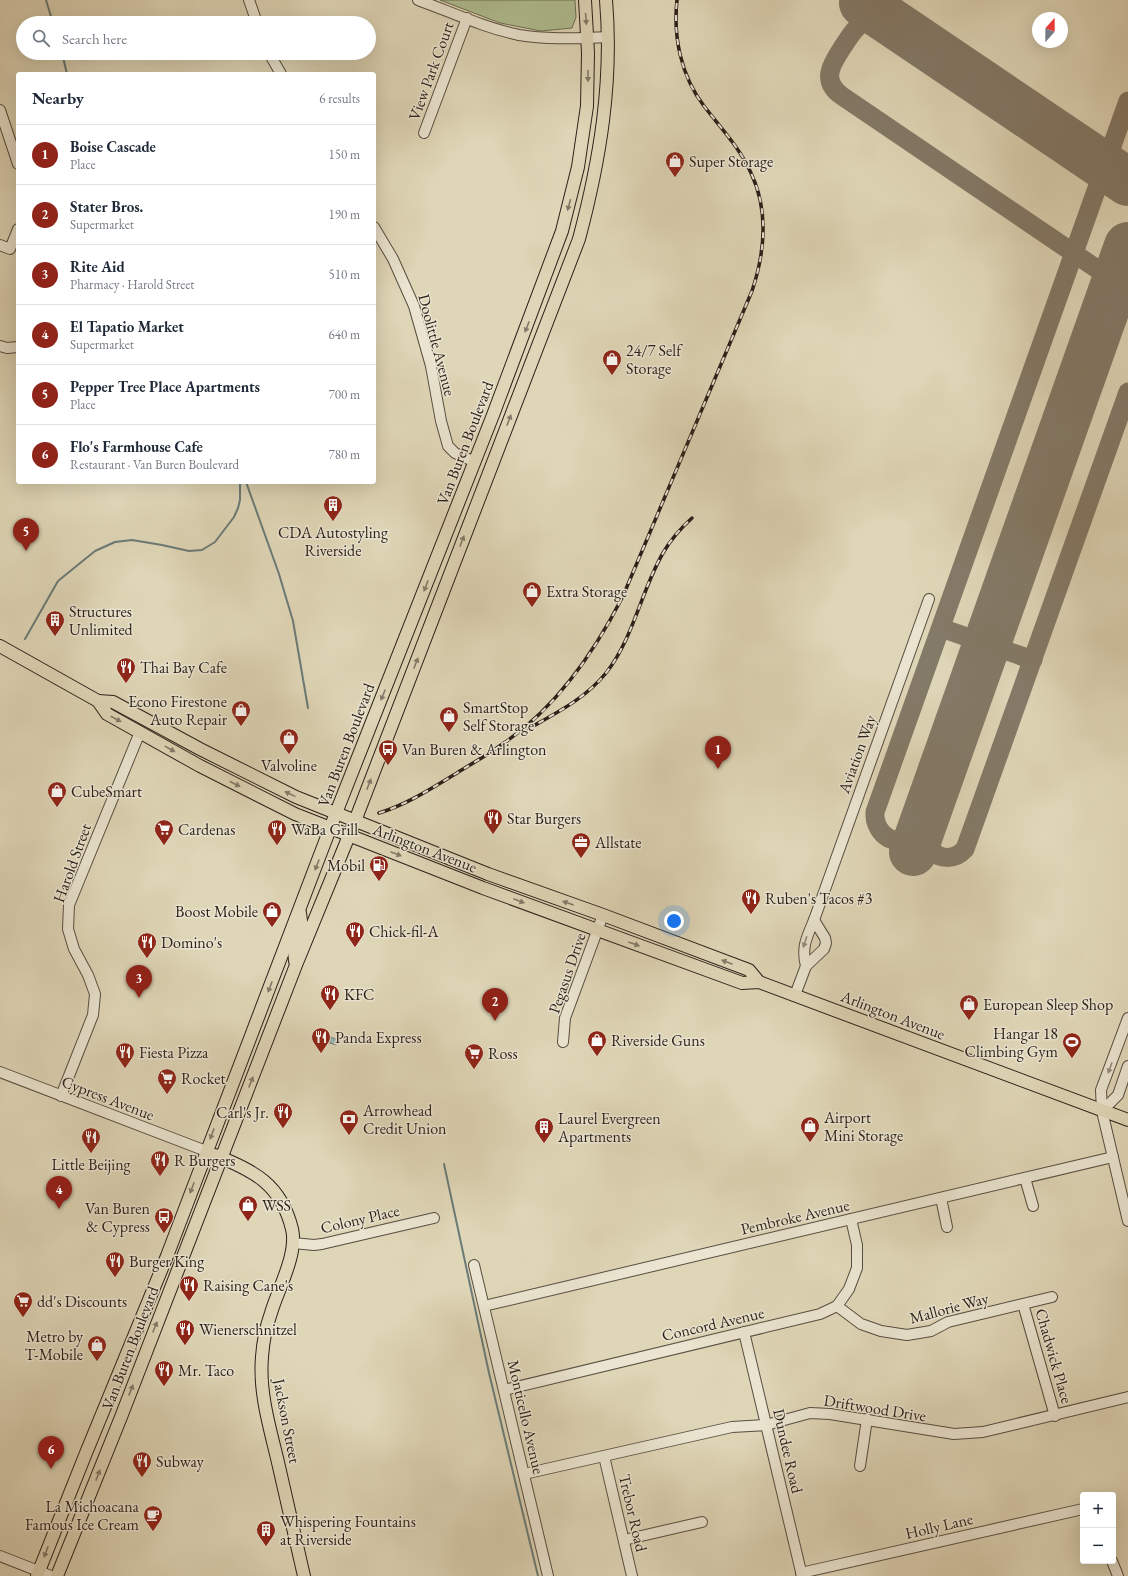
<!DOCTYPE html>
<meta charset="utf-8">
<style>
:root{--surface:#fff;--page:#f6f6f7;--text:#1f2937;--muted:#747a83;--line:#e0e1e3;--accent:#8f2418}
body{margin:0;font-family:"EB Garamond",serif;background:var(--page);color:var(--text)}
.controls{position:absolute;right:12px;bottom:12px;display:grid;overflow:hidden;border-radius:4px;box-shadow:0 4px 16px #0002}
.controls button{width:36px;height:36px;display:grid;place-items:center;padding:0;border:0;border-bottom:1px solid var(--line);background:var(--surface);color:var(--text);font:20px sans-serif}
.compass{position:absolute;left:1032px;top:12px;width:36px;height:36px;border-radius:50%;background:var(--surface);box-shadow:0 4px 16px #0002;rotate:21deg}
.you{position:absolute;left:674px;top:921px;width:14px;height:14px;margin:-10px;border:3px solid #fff;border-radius:50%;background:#1a73e8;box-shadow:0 0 0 6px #1a73e833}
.badge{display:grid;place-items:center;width:26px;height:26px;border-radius:50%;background:var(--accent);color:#fff;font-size:13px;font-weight:700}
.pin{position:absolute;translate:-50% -33px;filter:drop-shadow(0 1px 2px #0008)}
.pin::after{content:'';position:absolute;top:21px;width:14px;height:12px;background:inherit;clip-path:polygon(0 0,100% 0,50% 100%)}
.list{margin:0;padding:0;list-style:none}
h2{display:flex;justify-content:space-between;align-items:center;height:52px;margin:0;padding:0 16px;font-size:17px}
h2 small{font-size:13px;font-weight:400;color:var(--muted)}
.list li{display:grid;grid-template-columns:26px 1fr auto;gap:12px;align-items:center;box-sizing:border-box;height:60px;padding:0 16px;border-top:1px solid var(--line)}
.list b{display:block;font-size:15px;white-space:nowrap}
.list p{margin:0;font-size:13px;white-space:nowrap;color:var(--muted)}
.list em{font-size:13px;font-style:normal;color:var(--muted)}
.icon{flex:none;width:22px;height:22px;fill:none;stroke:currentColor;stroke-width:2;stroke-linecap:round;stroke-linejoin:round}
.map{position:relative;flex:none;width:1128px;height:1576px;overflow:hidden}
.search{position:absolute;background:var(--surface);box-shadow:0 4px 16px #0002;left:16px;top:16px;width:360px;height:44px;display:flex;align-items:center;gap:10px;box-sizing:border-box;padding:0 14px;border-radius:22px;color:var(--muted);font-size:15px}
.panel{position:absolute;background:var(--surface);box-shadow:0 4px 16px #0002;left:16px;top:72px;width:360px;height:412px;border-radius:4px}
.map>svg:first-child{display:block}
</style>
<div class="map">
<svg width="1128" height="1576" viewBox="0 0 1128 1576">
<rect width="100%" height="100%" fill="#dfd6b7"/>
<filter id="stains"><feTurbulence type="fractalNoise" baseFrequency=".005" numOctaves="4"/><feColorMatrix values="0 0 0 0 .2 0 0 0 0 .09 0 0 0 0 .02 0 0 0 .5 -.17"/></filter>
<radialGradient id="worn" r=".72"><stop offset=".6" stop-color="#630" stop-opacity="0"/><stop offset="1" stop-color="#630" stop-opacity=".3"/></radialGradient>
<!-- green -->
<path fill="#afbe90" stroke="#6c6e54" d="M440,0H575L576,17L572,28L541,31L500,23Z"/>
<!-- water -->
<path fill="#95b8b5" stroke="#6a7b77" d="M317,1032L338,1040L336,1045L315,1038Z"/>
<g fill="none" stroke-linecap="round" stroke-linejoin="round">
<!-- stream -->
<g stroke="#6a7b77" stroke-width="2">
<path d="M46,0L53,23"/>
<path d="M62,53L67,74"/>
<path d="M246,482L279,574L293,621L308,708"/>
<path d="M25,639L58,581L95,551L115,542L132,540L162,545L189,551L202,550L215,542L234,517L238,508L240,500V482"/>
<path d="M444,1164L489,1373L538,1576"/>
</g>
<!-- taxiway -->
<g stroke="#847a68" stroke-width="19">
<path d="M884,16C876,19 867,21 860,25C853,30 849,38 844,45C833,62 819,80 842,96L1128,290"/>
<path d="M1128,101L875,812C874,828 887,845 905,839C911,836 917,830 923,826C925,833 927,841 930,847C938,861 955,860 965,849L1128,392"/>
<path d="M941,628L1033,660"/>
</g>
<!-- runway -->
<g stroke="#847a68" stroke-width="48">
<path d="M863,3L1128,182"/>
<path d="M913,852L1128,246"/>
</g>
<!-- minor casing -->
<g stroke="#574d40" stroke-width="12">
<g id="minor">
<path d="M249,0L257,23"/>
<path d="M418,0C451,12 485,28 519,35C548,40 579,38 608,37"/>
<path d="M269,53L281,74"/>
<path d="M0,110L18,164"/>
<path d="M424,133L467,18"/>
<path d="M374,227L393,259L414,306L431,366L441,421L448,446L455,453L475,462"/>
<path d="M0,245L10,249L18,229"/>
<path d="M0,346L7,348L18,347"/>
<path d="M806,966C801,947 807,937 814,920L929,599"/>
<path d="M795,995L806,966L824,949L826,943L825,938L814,920"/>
<path d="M1128,1018L1101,1090L1102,1111L1128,1221"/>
<path d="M563,1042L565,1018L603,915"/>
<path d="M0,1072L206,1151"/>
<path d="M61,1096L93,1015L95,994L88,975L74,949L68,929L69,905L140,732"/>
<path d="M1102,1111L1118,1095L1128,1066"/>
<path d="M1025,1178L1033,1206"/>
<path d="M941,1198L947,1227"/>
<path d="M293,1243L314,1245L322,1244L434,1218"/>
<path d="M474,1265L548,1576"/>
<path d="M1023,1304L1055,1416"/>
<path d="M484,1306L1113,1157"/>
<path d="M837,1306L861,1324L881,1331L907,1335L931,1331L948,1322L1052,1297"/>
<path d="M744,1332L802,1576"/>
<path d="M504,1390L820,1314L837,1306L849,1289L857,1268V1245L851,1219"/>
<path d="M604,1456L632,1576"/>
<path d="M860,1466L867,1419"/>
<path d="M524,1474L732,1427L766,1425L810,1413L830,1414L954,1434L983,1432L1128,1397"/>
<path d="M624,1540L702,1522"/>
<path d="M0,1556L51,1576"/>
<path d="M1112,1561L1118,1576"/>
<path d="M801,1573L1083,1509"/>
</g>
</g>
<!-- major casing -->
<g stroke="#2a1f19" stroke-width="14">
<g id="major">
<path d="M0,646L98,701L107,714L200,766L295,814L483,888L742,983L759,982L1128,1120"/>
<path d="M98,701L113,702L200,749L296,797L488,874L603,915L749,970L759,982"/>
<path d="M295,961L294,950L302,929L300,913"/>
<path d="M215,1155C254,1171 281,1184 292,1229C298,1254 278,1289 271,1313C266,1327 263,1342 262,1357C259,1391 269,1425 277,1458C286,1498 295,1537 304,1576"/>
<path d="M37,1576L86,1453L167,1256L336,813L493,415L562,231L578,167L587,106L588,53L585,0"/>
<path d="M57,1576L121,1417L296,965L355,821L579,239C600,160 613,82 606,0"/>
</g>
</g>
<!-- minor -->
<use href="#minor" stroke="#eae4d0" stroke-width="10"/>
<!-- major -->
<use href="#major" stroke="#dfd6b7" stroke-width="12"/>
<!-- rail casing -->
<g stroke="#2a1f19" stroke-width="3.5">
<g id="rail">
<path d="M528,729C556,713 585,699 606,673C634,637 641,591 663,553C671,539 681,528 692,518"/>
<path d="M379,813C408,804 432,788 457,773C473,763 489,754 504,743C557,707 594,653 623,596L752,291C765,252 769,211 751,173C740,148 720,127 704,106C681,76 673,37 677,0"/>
</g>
</g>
<!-- rail -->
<use href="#rail" stroke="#eae4d0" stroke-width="2" stroke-dasharray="6" stroke-linecap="butt"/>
</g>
<!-- one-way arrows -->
<defs><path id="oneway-solid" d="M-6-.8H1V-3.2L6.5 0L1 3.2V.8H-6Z"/></defs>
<g fill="#847a68">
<use href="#oneway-solid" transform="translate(586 19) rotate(86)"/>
<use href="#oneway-solid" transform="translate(588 76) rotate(90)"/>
<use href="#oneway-solid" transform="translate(569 205) rotate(105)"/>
<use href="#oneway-solid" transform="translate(527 327) rotate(111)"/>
<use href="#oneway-solid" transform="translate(509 420) rotate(-69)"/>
<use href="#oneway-solid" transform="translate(462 541) rotate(-69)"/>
<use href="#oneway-solid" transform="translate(426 586) rotate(111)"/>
<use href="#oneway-solid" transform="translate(416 663) rotate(-69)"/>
<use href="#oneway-solid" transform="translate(383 695) rotate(112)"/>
<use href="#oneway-solid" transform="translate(116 719) rotate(28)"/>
<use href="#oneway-solid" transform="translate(170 749) rotate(29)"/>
<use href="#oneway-solid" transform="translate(235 784) rotate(27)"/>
<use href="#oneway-solid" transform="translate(369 784) rotate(-69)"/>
<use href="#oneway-solid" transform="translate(290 794) rotate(-154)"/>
<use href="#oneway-solid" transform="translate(396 854) rotate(21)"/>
<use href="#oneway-solid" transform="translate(317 865) rotate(111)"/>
<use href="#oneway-solid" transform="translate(519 901) rotate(21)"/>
<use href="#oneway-solid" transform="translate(568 903) rotate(-161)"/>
<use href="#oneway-solid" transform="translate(634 944) rotate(20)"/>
<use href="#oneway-solid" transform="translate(727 962) rotate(-159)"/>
<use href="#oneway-solid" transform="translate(270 987) rotate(111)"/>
<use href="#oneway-solid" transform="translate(251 1082) rotate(-68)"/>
<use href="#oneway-solid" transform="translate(212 1134) rotate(111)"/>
<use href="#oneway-solid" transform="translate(192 1188) rotate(111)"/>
<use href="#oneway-solid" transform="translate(155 1327) rotate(-68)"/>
<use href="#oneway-solid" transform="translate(131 1390) rotate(-69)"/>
<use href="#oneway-solid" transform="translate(98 1475) rotate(-69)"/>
<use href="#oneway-solid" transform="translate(46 1552) rotate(111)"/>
</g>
<g fill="#948b7e">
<use href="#oneway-solid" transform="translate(805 942) rotate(108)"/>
<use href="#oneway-solid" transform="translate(1110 1068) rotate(110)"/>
</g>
<!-- icons -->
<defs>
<g id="shop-pin" transform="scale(1)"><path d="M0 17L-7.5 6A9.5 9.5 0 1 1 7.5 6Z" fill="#8f2418" stroke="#eae4d0"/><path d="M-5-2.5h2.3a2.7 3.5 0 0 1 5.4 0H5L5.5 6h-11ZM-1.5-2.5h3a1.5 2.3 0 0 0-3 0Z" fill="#fff"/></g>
<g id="building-pin" transform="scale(1)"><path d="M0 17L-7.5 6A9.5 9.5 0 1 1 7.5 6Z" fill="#8f2418" stroke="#eae4d0"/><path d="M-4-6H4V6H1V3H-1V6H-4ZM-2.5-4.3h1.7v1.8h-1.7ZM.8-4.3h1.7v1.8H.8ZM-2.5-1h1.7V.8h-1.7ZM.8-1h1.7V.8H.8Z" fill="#fff"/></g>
<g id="restaurant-pin" transform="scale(1)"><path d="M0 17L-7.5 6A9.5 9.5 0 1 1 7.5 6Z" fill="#8f2418" stroke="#eae4d0"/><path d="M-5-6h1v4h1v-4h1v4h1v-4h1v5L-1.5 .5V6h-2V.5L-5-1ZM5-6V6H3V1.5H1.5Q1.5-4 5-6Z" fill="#fff"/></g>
<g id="bus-pin" transform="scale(1)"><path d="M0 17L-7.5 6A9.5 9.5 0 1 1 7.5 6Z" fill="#8f2418" stroke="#eae4d0"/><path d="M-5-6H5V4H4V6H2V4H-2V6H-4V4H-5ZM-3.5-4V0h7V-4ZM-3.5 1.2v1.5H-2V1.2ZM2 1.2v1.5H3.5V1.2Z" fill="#fff"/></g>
<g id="supermarket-pin" transform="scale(1)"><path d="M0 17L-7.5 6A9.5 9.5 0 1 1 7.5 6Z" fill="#8f2418" stroke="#eae4d0"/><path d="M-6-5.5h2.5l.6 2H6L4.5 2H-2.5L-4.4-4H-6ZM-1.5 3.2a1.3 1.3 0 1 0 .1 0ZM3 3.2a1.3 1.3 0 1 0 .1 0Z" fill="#fff"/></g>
<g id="office-pin" transform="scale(1)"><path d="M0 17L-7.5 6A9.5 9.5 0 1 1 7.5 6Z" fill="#8f2418" stroke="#eae4d0"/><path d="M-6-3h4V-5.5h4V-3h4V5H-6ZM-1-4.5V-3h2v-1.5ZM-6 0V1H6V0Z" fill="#fff"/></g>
<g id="fuel-pin" transform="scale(1)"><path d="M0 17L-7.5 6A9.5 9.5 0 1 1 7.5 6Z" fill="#8f2418" stroke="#eae4d0"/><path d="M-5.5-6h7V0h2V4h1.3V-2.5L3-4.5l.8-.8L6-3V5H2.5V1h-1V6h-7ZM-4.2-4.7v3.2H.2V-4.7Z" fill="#fff"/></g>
<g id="stadium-pin" transform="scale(1)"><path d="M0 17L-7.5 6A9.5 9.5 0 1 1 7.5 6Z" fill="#8f2418" stroke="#eae4d0"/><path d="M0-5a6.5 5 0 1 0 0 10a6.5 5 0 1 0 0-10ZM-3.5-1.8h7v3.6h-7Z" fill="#fff"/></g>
<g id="bank-pin" transform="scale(1)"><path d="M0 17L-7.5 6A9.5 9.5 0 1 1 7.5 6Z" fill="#8f2418" stroke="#eae4d0"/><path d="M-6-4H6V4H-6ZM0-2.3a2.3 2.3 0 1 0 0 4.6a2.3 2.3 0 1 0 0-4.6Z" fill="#fff"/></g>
<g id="cafe-pin" transform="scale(1)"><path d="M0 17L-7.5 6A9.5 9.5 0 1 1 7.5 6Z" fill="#8f2418" stroke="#eae4d0"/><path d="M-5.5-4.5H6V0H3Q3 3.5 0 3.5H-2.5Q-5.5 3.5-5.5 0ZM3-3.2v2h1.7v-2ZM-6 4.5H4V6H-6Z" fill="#fff"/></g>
</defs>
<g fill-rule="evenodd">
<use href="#shop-pin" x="675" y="161"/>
<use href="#shop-pin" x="612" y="359"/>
<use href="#building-pin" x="333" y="505"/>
<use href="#shop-pin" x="532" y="591"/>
<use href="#building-pin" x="55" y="620"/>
<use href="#restaurant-pin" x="126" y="667"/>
<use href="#shop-pin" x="241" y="710"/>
<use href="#shop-pin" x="449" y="716"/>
<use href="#shop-pin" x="289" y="738"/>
<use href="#bus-pin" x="388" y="749"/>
<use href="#shop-pin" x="57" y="791"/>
<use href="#restaurant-pin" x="493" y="818"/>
<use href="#supermarket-pin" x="164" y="829"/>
<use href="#restaurant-pin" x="277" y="829"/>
<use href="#office-pin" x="581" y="842"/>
<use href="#fuel-pin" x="379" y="865"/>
<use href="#restaurant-pin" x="751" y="898"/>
<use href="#shop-pin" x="272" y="911"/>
<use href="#restaurant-pin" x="355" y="931"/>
<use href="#restaurant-pin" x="147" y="942"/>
<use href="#restaurant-pin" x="330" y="994"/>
<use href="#shop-pin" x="969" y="1004"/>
<use href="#restaurant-pin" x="321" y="1037"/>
<use href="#shop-pin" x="597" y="1040"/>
<use href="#stadium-pin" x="1072" y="1042"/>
<use href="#restaurant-pin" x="125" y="1052"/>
<use href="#supermarket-pin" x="474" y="1053"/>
<use href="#supermarket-pin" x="167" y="1078"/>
<use href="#restaurant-pin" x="283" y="1112"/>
<use href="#bank-pin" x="349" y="1119"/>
<use href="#shop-pin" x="810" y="1126"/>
<use href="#building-pin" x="544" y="1127"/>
<use href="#restaurant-pin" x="91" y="1137"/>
<use href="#restaurant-pin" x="160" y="1160"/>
<use href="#shop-pin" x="248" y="1205"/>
<use href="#bus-pin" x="164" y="1217"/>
<use href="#restaurant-pin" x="115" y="1261"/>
<use href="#restaurant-pin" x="189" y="1285"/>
<use href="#supermarket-pin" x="23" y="1301"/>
<use href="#restaurant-pin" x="185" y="1329"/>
<use href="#shop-pin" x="97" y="1345"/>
<use href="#restaurant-pin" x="164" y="1370"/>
<use href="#restaurant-pin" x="142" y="1461"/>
<use href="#cafe-pin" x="153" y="1515"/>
<use href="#building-pin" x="266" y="1530"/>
</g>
<g text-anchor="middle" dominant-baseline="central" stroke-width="3" stroke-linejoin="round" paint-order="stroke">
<!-- street labels -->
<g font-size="16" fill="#2a1f19" stroke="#eae4d0">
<text transform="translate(431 71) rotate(-70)">View Park Court</text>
<text transform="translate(437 345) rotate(75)">Doolittle Avenue</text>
<text transform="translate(465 443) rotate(-69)">Van Buren Boulevard</text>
<text transform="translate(346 745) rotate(-69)">Van Buren Boulevard</text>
<text transform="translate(857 754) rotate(-70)">Aviation Way</text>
<text transform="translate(425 848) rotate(21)">Arlington Avenue</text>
<text transform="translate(72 863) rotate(-70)">Harold Street</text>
<text transform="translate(567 973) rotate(-71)">Pegasus Drive</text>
<text transform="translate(893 1015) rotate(21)">Arlington Avenue</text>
<text transform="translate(108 1098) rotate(21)">Cypress Avenue</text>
<text transform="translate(795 1217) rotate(-13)">Pembroke Avenue</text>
<text transform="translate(360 1219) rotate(-13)">Colony Place</text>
<text transform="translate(949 1308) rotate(-15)">Mallorie Way</text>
<text transform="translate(713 1324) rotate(-13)">Concord Avenue</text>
<text transform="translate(130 1348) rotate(-69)">Van Buren Boulevard</text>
<text transform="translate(1054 1356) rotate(74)">Chadwick Place</text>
<text transform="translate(875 1408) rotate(9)">Driftwood Drive</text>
<text transform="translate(526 1417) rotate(77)">Monticello Avenue</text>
<text transform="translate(287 1421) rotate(79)">Jackson Street</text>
<text transform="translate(788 1451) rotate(77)">Dundee Road</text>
<text transform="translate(633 1513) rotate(77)">Trebor Road</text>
<text transform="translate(939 1526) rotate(-13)">Holly Lane</text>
</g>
<!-- poi labels -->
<g font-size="16" fill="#2a1f19" stroke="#eae4d0" text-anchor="start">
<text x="689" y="161">Super Storage</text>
<text x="626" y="350">24/7 Self<tspan x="626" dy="18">Storage</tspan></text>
<text x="333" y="532" text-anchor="middle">CDA Autostyling<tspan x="333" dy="18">Riverside</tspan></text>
<text x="546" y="591">Extra Storage</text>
<text x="69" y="611">Structures<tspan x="69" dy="18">Unlimited</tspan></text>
<text x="140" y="667">Thai Bay Cafe</text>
<text x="227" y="701" text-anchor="end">Econo Firestone<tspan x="227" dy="18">Auto Repair</tspan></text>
<text x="463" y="707">SmartStop<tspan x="463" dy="18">Self Storage</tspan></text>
<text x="402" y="749">Van Buren &amp; Arlington</text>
<text x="289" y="765" text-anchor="middle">Valvoline</text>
<text x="71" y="791">CubeSmart</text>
<text x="507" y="818">Star Burgers</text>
<text x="178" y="829">Cardenas</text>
<text x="291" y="829">WaBa Grill</text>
<text x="595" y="842">Allstate</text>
<text x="365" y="865" text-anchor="end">Mobil</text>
<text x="765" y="898">Ruben's Tacos #3</text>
<text x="258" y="911" text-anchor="end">Boost Mobile</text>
<text x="369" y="931">Chick-fil-A</text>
<text x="161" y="942">Domino's</text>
<text x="344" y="994">KFC</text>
<text x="983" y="1004">European Sleep Shop</text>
<text x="1058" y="1033" text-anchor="end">Hangar 18<tspan x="1058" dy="18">Climbing Gym</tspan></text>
<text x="335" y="1037">Panda Express</text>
<text x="611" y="1040">Riverside Guns</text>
<text x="139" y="1052">Fiesta Pizza</text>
<text x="488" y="1053">Ross</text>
<text x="181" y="1078">Rocket</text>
<text x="363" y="1110">Arrowhead<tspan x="363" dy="18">Credit Union</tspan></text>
<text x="269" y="1112" text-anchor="end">Carl's Jr.</text>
<text x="824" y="1117">Airport<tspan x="824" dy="18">Mini Storage</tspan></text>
<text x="558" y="1118">Laurel Evergreen<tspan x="558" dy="18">Apartments</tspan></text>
<text x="174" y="1160">R Burgers</text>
<text x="91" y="1164" text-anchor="middle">Little Beijing</text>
<text x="262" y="1205">WSS</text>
<text x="150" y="1208" text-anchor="end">Van Buren<tspan x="150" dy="18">&amp; Cypress</tspan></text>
<text x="129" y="1261">Burger King</text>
<text x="203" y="1285">Raising Cane's</text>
<text x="37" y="1301">dd's Discounts</text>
<text x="199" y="1329">Wienerschnitzel</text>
<text x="83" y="1336" text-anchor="end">Metro by<tspan x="83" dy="18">T-Mobile</tspan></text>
<text x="178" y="1370">Mr. Taco</text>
<text x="156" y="1461">Subway</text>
<text x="139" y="1506" text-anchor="end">La Michoacana<tspan x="139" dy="18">Famous Ice Cream</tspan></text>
<text x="280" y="1521">Whispering Fountains<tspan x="280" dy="18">at Riverside</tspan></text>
</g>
</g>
<rect width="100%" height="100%" filter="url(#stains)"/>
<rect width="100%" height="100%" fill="url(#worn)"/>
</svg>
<div class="controls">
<button>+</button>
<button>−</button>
</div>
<svg class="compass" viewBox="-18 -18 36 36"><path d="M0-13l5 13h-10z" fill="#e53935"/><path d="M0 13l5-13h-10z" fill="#747a83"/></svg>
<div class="you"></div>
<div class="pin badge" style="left:718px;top:769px">1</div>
<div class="pin badge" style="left:495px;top:1021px">2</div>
<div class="pin badge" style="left:139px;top:998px">3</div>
<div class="pin badge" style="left:59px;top:1209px">4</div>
<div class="pin badge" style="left:26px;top:551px">5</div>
<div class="pin badge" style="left:51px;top:1469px">6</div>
<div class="search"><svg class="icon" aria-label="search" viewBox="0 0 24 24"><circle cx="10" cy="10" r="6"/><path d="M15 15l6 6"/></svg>Search here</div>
<section class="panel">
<h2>Nearby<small>6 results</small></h2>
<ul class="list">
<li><span class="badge">1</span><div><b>Boise Cascade</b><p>Place</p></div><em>150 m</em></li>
<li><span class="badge">2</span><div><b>Stater Bros.</b><p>Supermarket</p></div><em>190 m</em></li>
<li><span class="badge">3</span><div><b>Rite Aid</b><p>Pharmacy · Harold Street</p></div><em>510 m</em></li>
<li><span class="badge">4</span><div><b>El Tapatio Market</b><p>Supermarket</p></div><em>640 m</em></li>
<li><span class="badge">5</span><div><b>Pepper Tree Place Apartments</b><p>Place</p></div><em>700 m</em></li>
<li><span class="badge">6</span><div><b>Flo's Farmhouse Cafe</b><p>Restaurant · Van Buren Boulevard</p></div><em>780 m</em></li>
</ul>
</section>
</div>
